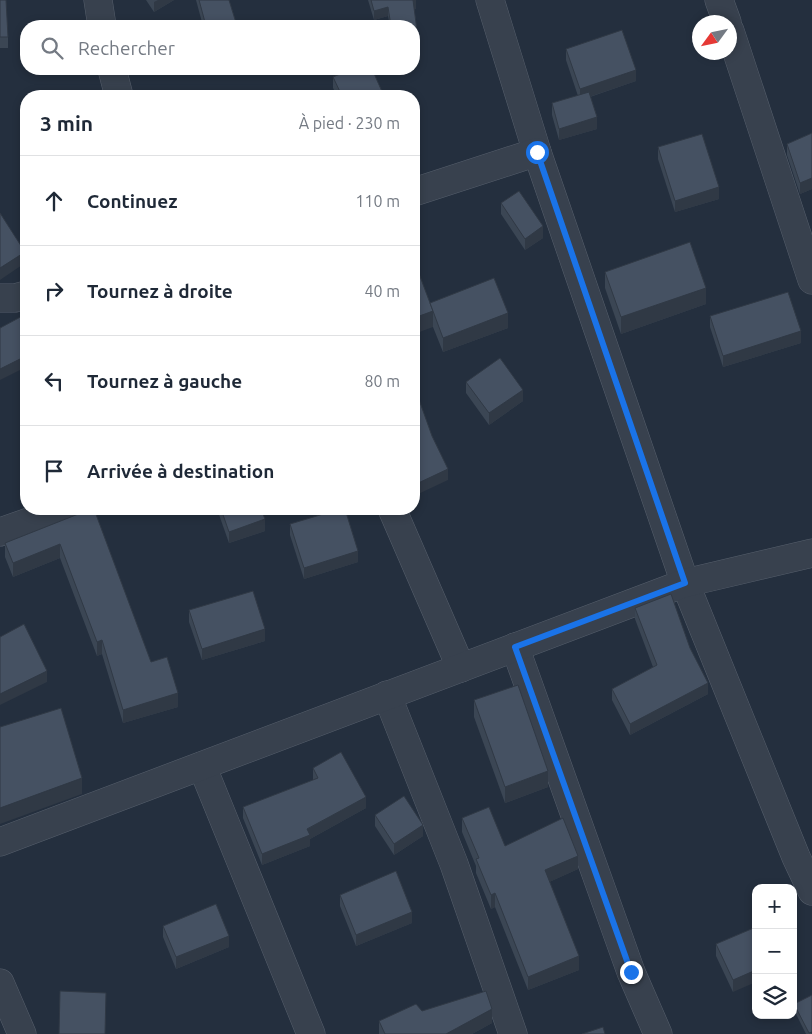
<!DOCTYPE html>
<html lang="fr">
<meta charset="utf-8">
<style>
:root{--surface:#fff;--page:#f6f6f7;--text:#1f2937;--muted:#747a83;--line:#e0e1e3}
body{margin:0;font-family:Ubuntu,sans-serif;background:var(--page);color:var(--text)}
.controls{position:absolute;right:15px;bottom:15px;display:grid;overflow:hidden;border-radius:10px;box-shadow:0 2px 8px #0003}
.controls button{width:45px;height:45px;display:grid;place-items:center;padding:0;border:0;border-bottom:1px solid var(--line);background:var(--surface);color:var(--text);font:25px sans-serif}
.compass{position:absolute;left:692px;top:15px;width:45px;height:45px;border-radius:50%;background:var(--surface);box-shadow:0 2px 8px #0003;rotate:237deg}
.stop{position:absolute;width:15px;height:15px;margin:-11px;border:4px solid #1a73e8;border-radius:50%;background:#fff}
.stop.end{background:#1a73e8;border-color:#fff;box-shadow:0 1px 5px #0008}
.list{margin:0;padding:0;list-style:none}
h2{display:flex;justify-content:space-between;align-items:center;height:65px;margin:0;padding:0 20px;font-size:21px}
h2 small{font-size:16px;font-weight:400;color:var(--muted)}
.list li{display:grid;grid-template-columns:32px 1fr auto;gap:15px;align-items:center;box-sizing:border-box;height:90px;padding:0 20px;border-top:1px solid var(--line)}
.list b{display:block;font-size:19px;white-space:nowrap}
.list em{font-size:16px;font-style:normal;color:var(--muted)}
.icon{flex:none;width:28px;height:28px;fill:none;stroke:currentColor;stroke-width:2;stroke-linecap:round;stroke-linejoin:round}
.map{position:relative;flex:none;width:812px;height:1034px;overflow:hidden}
.search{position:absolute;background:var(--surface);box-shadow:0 2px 8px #0003;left:20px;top:20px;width:400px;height:55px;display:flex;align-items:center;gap:12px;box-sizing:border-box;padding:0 18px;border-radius:20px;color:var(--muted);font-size:19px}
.panel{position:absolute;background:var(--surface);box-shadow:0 2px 8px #0003;left:20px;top:90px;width:400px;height:425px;border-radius:20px}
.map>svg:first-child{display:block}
</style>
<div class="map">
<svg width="812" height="1034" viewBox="0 0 812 1034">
<rect width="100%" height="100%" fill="#242f3e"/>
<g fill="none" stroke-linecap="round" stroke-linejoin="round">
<!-- minor casing -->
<g stroke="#565f6c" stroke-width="29">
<g id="minor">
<path d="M98,0L102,26"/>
<path d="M490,0L537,152L685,583L796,857L812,891"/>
<path d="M719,0L727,22"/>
<path d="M730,31L812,280"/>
<path d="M112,69L119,96"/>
<path d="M414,192L537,152"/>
<path d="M0,298H15L26,295"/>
<path d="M392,509L461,668"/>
<path d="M0,532L66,509"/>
<path d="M515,647L631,972L658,1034"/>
<path d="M387,695L454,864L513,1034"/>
<path d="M202,766L311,1034"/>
<path d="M0,842L685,583L812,553"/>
<path d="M0,983L22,1034"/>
</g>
</g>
<!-- minor -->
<use href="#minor" stroke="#38414e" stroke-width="28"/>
</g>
<!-- wall -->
<g fill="#3b4654">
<path d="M0,0L8,37V48H0Z"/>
<path d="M146,0H174L154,12Z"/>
<path d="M196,0H229L237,26H203Z"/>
<path d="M368,0H416V9H414L419,46V55H414V26H390L388,16L374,20Z"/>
<path d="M566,49L636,81L590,97L597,129L559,140L552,115V103L578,96L566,60Z"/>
<path d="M333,77L384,96H337L333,88Z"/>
<path d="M812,133V189L800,194L787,155V144Z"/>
<path d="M658,147L719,199L675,212L658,159Z"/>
<path d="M501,203L543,238L525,250L501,214Z"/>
<path d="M605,272L706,304L621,334L605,288Z"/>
<path d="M430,303L508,328L443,352L433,327Z"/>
<path d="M710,316L801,343L723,367L710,327Z"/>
<path d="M466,382L523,401L489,425L466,393Z"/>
<path d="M91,509L151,662L178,707L123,723L102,654L97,656L60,558L13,577L5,557V543Z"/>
<path d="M217,509H261L265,531L229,543Z"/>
<path d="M290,524L358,562L304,579L290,535Z"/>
<path d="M635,608L690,648L708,694L630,735L612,700V689L653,667L635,619Z"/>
<path d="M189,610L265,641L202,660L189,622Z"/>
<path d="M474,700L548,787L505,803L474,717Z"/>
<path d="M313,768L366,808L310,839V846L262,865L243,818V807L313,780Z"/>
<path d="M375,815L423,836L394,855L375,826Z"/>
<path d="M462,818L505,846L578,869L549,882L579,970L528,990L495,907L491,909L476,873V866L462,832Z"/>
<path d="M340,895L412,923L356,946L340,906Z"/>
<path d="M163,926L229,947L176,969L163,937Z"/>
<path d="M756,927L733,992L716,956V944Z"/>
<path d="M794,1004L812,1034H806L794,1010Z"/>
<path d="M422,1011L492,1023L472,1034H379V1021Z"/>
</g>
<!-- shaded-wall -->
<g fill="#303945">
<path d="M158,0H174L154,12V2Z"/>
<rect x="413" y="0" width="3" height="9"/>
<path d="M388,7V16L374,20V11Z"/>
<path d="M636,70V81L580,100V89Z"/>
<path d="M597,117V129L559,140V129Z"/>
<path d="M812,178V189L800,194V183Z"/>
<path d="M719,187V199L675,212V201Z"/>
<path d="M543,226V238L525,250V239Z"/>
<path d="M25,252V263L0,280V268Z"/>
<path d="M706,288V304L621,334V317Z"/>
<path d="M433,311V327L414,334V318Z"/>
<path d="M508,313V328L443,352V338Z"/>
<path d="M801,331V343L723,367V356Z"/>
<path d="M26,356V367L0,380V369Z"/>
<path d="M523,390V401L489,425V413Z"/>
<path d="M448,469V480L414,496V485Z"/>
<path d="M265,519V531L229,543V532Z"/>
<path d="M60,544V558L13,577V563Z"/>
<path d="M358,551V562L304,579V568Z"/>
<path d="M265,629V641L202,660V649Z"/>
<path d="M102,640V654L97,656V642Z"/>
<path d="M47,671V682L0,705V694Z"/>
<path d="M708,683V694L630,735V724Z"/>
<path d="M178,693V707L123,723V710Z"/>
<path d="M548,771V787L505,803V787Z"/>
<path d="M82,778V794L0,824V808Z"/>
<path d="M366,797V808L310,839V846L262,865V854Z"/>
<path d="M423,825V836L394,855V844Z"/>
<path d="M578,856V869L545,884V870Z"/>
<path d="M495,893V907L491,909V895Z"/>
<path d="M412,912V923L356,946V935Z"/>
<path d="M229,936V947L176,969V957Z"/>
<path d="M579,956V970L528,990V977Z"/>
<path d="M756,970V982L733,992V980Z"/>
<path d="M492,1009V1023L472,1034H446Z"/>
</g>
<!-- building -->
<g fill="#455162" stroke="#303945">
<path d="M0,0H6L8,37H0Z"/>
<path d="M199,0H229L237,26H206Z"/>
<path d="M371,0H415H413L419,46H414V26H391L388,7L374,11Z"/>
<path d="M622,30L636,70L580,89L566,49Z"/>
<path d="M352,69H372L384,96H342L333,77Z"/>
<path d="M589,92L597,117L559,129L552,103Z"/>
<path d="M812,133V178L800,183L787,144Z"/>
<path d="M702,134L719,187L675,201L658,147Z"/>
<path d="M519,191L543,226L525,239L501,203Z"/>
<path d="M0,213L25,252L0,268Z"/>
<path d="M690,242L706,288L621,317L605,272Z"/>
<path d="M418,271L433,311L414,318V272Z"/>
<path d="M494,278L508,313L443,338L430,303Z"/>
<path d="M788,292L801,331L723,356L710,316Z"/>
<path d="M26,314V356L0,369V328Z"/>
<path d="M500,358L523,390L489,413L466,382Z"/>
<path d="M417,394L432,436L448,469L414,485V395Z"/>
<path d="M91,509H94L151,662L167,657L178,693L123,710L102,640L97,642L60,544L13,563L5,543Z"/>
<path d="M221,509H261L265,519L229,532Z"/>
<path d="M340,509H345L358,551L304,568L290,524Z"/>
<path d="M253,591L265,629L202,649L189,610Z"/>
<path d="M671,594L690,648L708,683L630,724L612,689L657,665L635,608Z"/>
<path d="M24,624L47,671L0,694V637Z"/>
<path d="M518,685L548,771L505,787L474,700Z"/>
<path d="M61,708L82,778L0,808V727Z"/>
<path d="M341,752L366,797L307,829L310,835L262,854L243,807L318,778L313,768Z"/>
<path d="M404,796L423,825L394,844L375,815Z"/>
<path d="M489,807L505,846L563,818L578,856L545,870L579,956L528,977L495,893L491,895L476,859L479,858L462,818Z"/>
<path d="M396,871L412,912L356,935L340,895Z"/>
<path d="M216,904L229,936L176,957L163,926Z"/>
<path d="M756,927V970L733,980L716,944Z"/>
<path d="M60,991L106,993L105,1034H59Z"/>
<path d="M486,991L492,1009L446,1034H385L379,1021L416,1004L422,1011Z"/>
<path d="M812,995V1032L809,1033L794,1004Z"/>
<path d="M603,1027L605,1034H582Z"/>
</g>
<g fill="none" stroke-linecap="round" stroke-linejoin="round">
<!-- route -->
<path stroke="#1a73e8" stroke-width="6" d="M537,152L685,583L515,647L631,972"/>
</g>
</svg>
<div class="controls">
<button>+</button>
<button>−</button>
<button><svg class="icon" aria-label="layers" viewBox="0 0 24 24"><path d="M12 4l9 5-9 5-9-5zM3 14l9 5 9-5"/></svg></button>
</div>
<svg class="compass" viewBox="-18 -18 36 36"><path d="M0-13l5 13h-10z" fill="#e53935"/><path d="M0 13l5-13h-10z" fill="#747a83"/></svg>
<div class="stop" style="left:537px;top:152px"></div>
<div class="stop end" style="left:631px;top:972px"></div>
<div class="search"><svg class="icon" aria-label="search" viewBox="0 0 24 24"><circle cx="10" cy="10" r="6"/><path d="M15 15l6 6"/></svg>Rechercher</div>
<section class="panel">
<h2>3 min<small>À pied · 230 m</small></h2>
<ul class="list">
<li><svg class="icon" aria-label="ahead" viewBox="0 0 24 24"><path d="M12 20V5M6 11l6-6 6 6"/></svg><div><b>Continuez</b></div><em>110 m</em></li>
<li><svg class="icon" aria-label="right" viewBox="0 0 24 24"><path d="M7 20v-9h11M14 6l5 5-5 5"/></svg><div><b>Tournez à droite</b></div><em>40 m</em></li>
<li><svg class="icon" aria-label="left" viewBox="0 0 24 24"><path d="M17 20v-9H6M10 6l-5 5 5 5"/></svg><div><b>Tournez à gauche</b></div><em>80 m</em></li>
<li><svg class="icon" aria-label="arrive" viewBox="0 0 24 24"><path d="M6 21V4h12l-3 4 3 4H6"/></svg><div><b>Arrivée à destination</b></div></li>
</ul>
</section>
</div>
